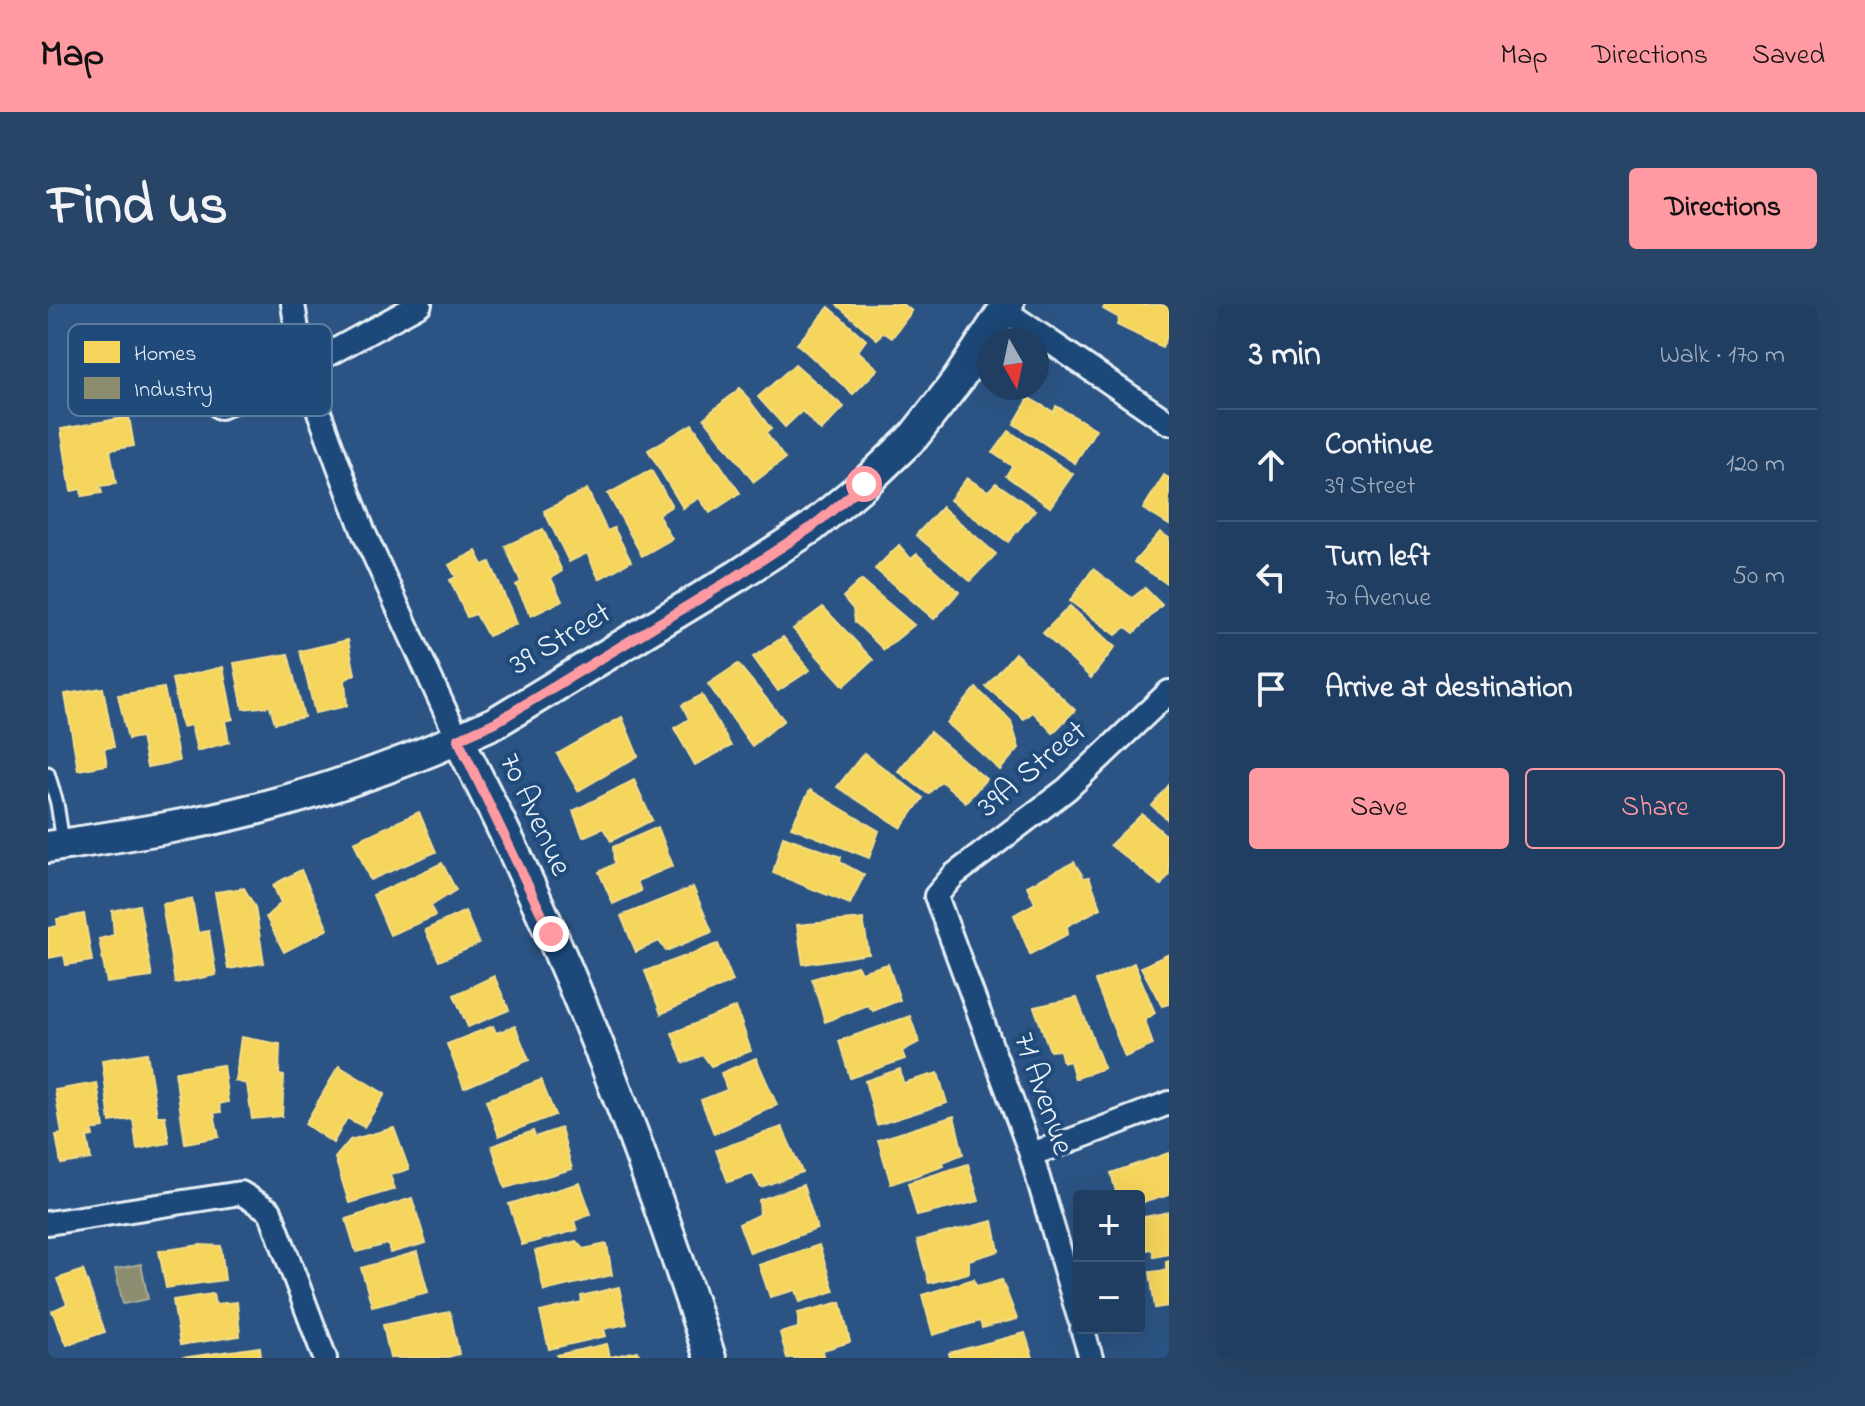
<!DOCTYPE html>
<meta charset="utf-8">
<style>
:root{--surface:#203e62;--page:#284568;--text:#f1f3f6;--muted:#a2aebe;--line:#3d5777;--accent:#ff9aa2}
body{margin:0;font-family:"Indie Flower",sans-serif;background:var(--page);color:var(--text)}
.controls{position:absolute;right:24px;bottom:24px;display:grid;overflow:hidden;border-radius:8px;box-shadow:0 8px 32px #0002}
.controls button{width:72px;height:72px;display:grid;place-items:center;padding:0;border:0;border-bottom:2px solid var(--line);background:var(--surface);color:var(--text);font:40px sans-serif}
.compass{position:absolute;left:929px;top:24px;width:72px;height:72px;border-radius:50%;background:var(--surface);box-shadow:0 8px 32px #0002;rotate:171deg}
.stop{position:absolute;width:24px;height:24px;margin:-18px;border:6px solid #ff9aa2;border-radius:50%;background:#fff}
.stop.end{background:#ff9aa2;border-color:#fff;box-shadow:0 2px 8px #0008}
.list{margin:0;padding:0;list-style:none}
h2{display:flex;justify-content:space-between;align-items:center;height:104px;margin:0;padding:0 32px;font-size:34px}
h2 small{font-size:26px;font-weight:400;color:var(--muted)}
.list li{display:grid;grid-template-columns:52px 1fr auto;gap:24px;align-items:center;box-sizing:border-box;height:112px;padding:0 32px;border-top:2px solid var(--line)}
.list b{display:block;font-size:30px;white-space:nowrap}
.list p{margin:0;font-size:26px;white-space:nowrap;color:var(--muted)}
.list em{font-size:26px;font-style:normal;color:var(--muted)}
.actions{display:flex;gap:16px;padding:24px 32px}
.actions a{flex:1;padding:18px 0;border:2px solid var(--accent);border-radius:8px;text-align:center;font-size:28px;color:var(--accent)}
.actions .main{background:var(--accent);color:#111}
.icon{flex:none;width:44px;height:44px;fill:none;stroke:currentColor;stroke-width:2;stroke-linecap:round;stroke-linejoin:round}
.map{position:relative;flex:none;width:1121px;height:1054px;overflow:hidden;border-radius:8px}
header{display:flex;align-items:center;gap:48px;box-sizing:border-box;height:112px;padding:0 40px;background:var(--accent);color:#111}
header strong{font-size:38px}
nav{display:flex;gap:44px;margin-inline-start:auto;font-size:28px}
.intro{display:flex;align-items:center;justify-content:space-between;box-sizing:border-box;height:192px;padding:0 48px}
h1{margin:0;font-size:56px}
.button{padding:20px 36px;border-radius:8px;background:var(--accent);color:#111;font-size:28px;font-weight:700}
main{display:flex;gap:48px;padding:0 48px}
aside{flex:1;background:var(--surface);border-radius:8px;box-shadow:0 8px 32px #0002}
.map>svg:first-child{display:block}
</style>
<header>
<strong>Map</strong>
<nav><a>Map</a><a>Directions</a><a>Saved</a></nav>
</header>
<div class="intro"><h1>Find us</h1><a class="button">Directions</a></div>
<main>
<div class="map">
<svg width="1121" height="1054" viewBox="0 0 1121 1054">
<rect width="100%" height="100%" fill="#2b5383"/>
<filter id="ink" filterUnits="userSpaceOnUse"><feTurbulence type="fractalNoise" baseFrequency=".0125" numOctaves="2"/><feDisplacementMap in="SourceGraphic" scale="16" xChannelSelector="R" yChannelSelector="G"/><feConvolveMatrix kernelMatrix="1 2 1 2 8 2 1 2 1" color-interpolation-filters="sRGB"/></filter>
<g filter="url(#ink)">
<!-- homes -->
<g fill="#f6d55c" stroke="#f2dd8b" stroke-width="2">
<path d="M788,0H854L864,7L844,34L835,28L829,35Z"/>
<path d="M1058,0L1121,1V29L1114,43L1069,21L1071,14L1055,5Z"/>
<path d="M781,3L818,36L810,47L830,65L805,90L749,40Z"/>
<path d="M747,60L796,103L773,127L754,107L737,123L710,93Z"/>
<path d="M692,84L723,125L718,129L737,155L706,178L656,114Z"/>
<path d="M981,94L1006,108L1008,102L1048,125L1027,159L966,120Z"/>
<path d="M81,113L86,142L62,146L68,180L52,182L54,189L34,192L33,185L23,187L13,125Z"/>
<path d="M644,120L692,189L662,209L651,194L635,204L600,146Z"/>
<path d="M961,127L1025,170L1002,203L958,172L964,162L945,149Z"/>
<path d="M603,166L624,202L610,211L624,235L594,252L560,190Z"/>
<path d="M1116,171L1121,174V221L1095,205Z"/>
<path d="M919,174L940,187L948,179L987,206L960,238L902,196Z"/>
<path d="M539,185L559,227L566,224L583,257L551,275L539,249L521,258L496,207Z"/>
<path d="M894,203L948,250L922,277L868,231Z"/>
<path d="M495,225L514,267L503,274L514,297L483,312L468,281L473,278L457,242Z"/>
<path d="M1112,228L1121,234V281L1086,258Z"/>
<path d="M851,241L863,255L869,250L911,288L886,315L827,265Z"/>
<path d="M428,247L435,261L442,258L469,320L440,332L428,310L419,313L402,276L408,273L401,261Z"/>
<path d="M1045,265L1084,294L1097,284L1114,301L1086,329L1078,323L1068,331L1022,297Z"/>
<path d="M813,276L866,321L836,346L807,318L805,305L795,293Z"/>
<path d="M1022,302L1067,343L1043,374L995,329Z"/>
<path d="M775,303L825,356L796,382L745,325Z"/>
<path d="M735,333L762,366L730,387L705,353Z"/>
<path d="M300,336L307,370L297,376L299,402L267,409L252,347Z"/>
<path d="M967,349L1027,406L1005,429L985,408L976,415L938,383Z"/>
<path d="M240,350L256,413L227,419L222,402L195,405L186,359Z"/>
<path d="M690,360L736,416L704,442L660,380Z"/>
<path d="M175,363L185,415L177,417L181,438L149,447L143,421L134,423L124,375Z"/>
<path d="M55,384L66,443L56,444L59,461L30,466L17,390Z"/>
<path d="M116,384L131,457L99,463L93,433L80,435L70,391Z"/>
<path d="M928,384L963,417L971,444L952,466L899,419Z"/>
<path d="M654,391L683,442L647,461L626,424L641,415L634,401Z"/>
<path d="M574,413L590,452L530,487L509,450Z"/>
<path d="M882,428L938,475L918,498L893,477L880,490L850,467Z"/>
<path d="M816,449L875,494L853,524L789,483Z"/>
<path d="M586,476L604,516L563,537L555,524L535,533L525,507Z"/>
<path d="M1121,481V522L1120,516L1104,502Z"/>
<path d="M762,486L831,527L821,554L743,523Z"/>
<path d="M371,508L388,548L322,576L306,538Z"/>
<path d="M1094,510L1121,534V571L1113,581L1062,541Z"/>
<path d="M610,523L625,562L589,577L593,587L565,600L551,568L566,560L565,543Z"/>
<path d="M735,532L793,553L792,558L816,571L802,600L725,569Z"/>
<path d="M1026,558L1036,574L1041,573L1053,604L1019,622L1020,630L982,650L966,611L987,599L979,582Z"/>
<path d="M394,559L408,586L383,602L387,612L342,631L325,591Z"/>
<path d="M253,566L280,625L236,648L218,613L233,599L225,581Z"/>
<path d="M645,583L664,628L618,647L611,637L588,648L573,612Z"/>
<path d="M196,584L207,603L216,659L180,665L167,588Z"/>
<path d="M144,595L150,629L161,627L168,671L127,679L114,600Z"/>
<path d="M91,601L104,673L59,679L51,635L66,631L64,607Z"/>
<path d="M417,607L431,640L391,657L377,626Z"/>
<path d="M36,610L44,657L18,661L16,651L0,654V624L10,622L9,615Z"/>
<path d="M815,615L821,650L755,660L749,621Z"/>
<path d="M670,640L685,677L613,710L597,667Z"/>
<path d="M1121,650V700L1114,702L1093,663Z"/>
<path d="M1086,659L1107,709L1097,716L1105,741L1077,753L1047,677Z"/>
<path d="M840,660L852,696L825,707L820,701L777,718L764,675L809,662L813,668Z"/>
<path d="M446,672L461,706L420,723L406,691Z"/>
<path d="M1029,694L1056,764L1027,775L1022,757L1015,759L1012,746L1002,747L986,703Z"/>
<path d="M688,703L703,747L663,762L655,751L635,759L624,729Z"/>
<path d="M862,712L871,738L854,747L857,755L802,774L791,737Z"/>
<path d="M445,722L448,729L467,722L481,756L416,784L399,740Z"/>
<path d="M193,733L232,740L231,771L236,772L234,812L204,815L199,780L187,777Z"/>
<path d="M99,749L109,812H117L121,839L89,845L85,815L62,818L54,756Z"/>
<path d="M708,754L729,801L666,830L653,796L679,786L673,769Z"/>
<path d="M175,761L180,798L171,800L173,808L166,809L171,833L137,839L127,768Z"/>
<path d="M291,762L337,790L316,823L299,814L285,839L257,820Z"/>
<path d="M852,765L855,779L890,769L899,799L829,821L817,777Z"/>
<path d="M493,776L507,811L451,832L438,796Z"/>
<path d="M49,779L56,824L44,826L45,832L39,833L43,855L13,860L8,831L14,830L7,786Z"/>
<path d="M906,812L915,850L895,858L896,862L843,880L830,836Z"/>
<path d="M734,823L754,868L713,883L705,870L680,878L668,846Z"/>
<path d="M346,824L361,865L342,871L347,885L301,899L287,854L302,836Z"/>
<path d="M513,824L524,865L457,884L444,842L485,827L487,833Z"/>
<path d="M1121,849V891L1091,900V892H1069L1063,869Z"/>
<path d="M920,860L931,897L869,912L860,879Z"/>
<path d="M532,879L543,910L526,917L529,926L474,941L461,900Z"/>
<path d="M755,881L769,925L702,949L691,920L712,910L711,896Z"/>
<path d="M364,894L378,939L342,949L340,940L308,948L298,915Z"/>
<path d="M1121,908V950L1106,953L1104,945L1091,947V914Z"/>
<path d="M945,917L951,947L921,956V969L881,979L869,936Z"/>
<path d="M528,937L535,945L559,940L564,971L496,987L487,947Z"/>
<path d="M152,941L173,942L177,976L118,984L111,947Z"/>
<path d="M771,941L786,987L752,998L748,986L722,993L711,961Z"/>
<path d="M369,948L380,988L324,1002L313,964Z"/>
<path d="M1121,957V1002L1107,1004L1102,968L1118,966V958Z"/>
<path d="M35,966L57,1028L19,1041L4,1007L19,1000L9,975Z"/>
<path d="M926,975L928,982L954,976L969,1015L934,1024L932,1017L885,1031L874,991Z"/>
<path d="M571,983L579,1020L556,1025L558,1032L501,1045L492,1008L534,998L533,992Z"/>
<path d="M165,990L167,1000L189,998L192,1032L132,1041L125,996Z"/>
<path d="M793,998L802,1038L775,1046L776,1054H739L732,1029L750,1024V1009Z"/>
<path d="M402,1008L411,1050L396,1054H342L335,1021Z"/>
<path d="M977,1029L985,1054H902L901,1049Z"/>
<path d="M559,1040L562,1053L590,1047L592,1054H510L509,1051Z"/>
<path d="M212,1043L213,1054H133Z"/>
</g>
<!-- industry -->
<path fill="#8c8c6e" stroke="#a8aa97" stroke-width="2" d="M93,960L100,995L75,1000L67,965Z"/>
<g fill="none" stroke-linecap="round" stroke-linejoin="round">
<!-- lane casing -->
<g stroke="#e8f1f8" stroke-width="17">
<path id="lane" d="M0,469L9,499L15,538"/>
</g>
<!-- street casing -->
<g stroke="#e8f1f8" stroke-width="28">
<g id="street">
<path d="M245,0L255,64L290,160L316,229L410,435"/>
<path d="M956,6L1121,119"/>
<path d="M172,103L255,64L372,0"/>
<path d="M983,850L1016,839L1121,799"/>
<path d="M0,919L193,889L222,907L277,1054"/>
<path d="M1031,1013L983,850L888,592L906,571L1019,485L1121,388"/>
<path d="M1034,1024L1043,1054"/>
</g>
</g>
<!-- secondary casing -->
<g stroke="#e8f1f8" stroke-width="36">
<g id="secondary">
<path d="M410,435C513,633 595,842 662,1054"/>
<path d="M0,543C71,532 142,522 211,504C292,483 372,453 448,418L689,272L764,223L816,180L866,132L909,77L960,0"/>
</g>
</g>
<!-- lane -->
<use href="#lane" stroke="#1f4a7a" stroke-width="11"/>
<!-- street -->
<use href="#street" stroke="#1f4a7a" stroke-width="22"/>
<!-- secondary -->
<use href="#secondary" stroke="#1f4a7a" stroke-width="30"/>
</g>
</g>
<g fill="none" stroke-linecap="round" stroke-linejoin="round" filter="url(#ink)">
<!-- route -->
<path stroke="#ff9aa2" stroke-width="10" d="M503,630L410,435L448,418L689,272L764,223L816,180"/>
</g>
<g text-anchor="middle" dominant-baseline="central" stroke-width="8" stroke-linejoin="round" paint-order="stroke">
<!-- street labels -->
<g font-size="32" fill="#e8f1f8" stroke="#1f4a7a">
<text transform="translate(513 336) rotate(-31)">39 Street</text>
<text transform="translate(985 466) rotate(-40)">39A Street</text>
<text transform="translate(486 511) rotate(65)">70 Avenue</text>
<text transform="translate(994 790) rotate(71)">71 Avenue</text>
</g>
</g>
<!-- legend -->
<rect x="20" y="20" width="264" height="92" rx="12" fill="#1f4a7a" stroke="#5b7ca0" stroke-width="2"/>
<rect x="36" y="37" width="36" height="22" fill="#f6d55c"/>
<rect x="36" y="73" width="36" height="22" fill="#8c8c6e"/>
<g font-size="22" fill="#e8f1f8">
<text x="86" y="56">Homes</text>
<text x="86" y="92">Industry</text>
</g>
</svg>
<div class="controls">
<button>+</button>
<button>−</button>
</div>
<svg class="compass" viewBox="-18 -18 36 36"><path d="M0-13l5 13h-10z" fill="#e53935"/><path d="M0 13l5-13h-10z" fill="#a2aebe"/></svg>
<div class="stop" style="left:816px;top:180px"></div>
<div class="stop end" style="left:503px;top:630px"></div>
</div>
<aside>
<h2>3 min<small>Walk · 170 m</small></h2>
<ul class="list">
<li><svg class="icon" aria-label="ahead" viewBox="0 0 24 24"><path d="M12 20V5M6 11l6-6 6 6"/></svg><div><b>Continue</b><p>39 Street</p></div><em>120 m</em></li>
<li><svg class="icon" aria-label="left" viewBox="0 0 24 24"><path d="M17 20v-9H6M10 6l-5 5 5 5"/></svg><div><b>Turn left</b><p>70 Avenue</p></div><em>50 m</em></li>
<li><svg class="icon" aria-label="arrive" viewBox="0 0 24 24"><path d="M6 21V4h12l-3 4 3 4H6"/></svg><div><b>Arrive at destination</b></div></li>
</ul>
<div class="actions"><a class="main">Save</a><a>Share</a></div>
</aside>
</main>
